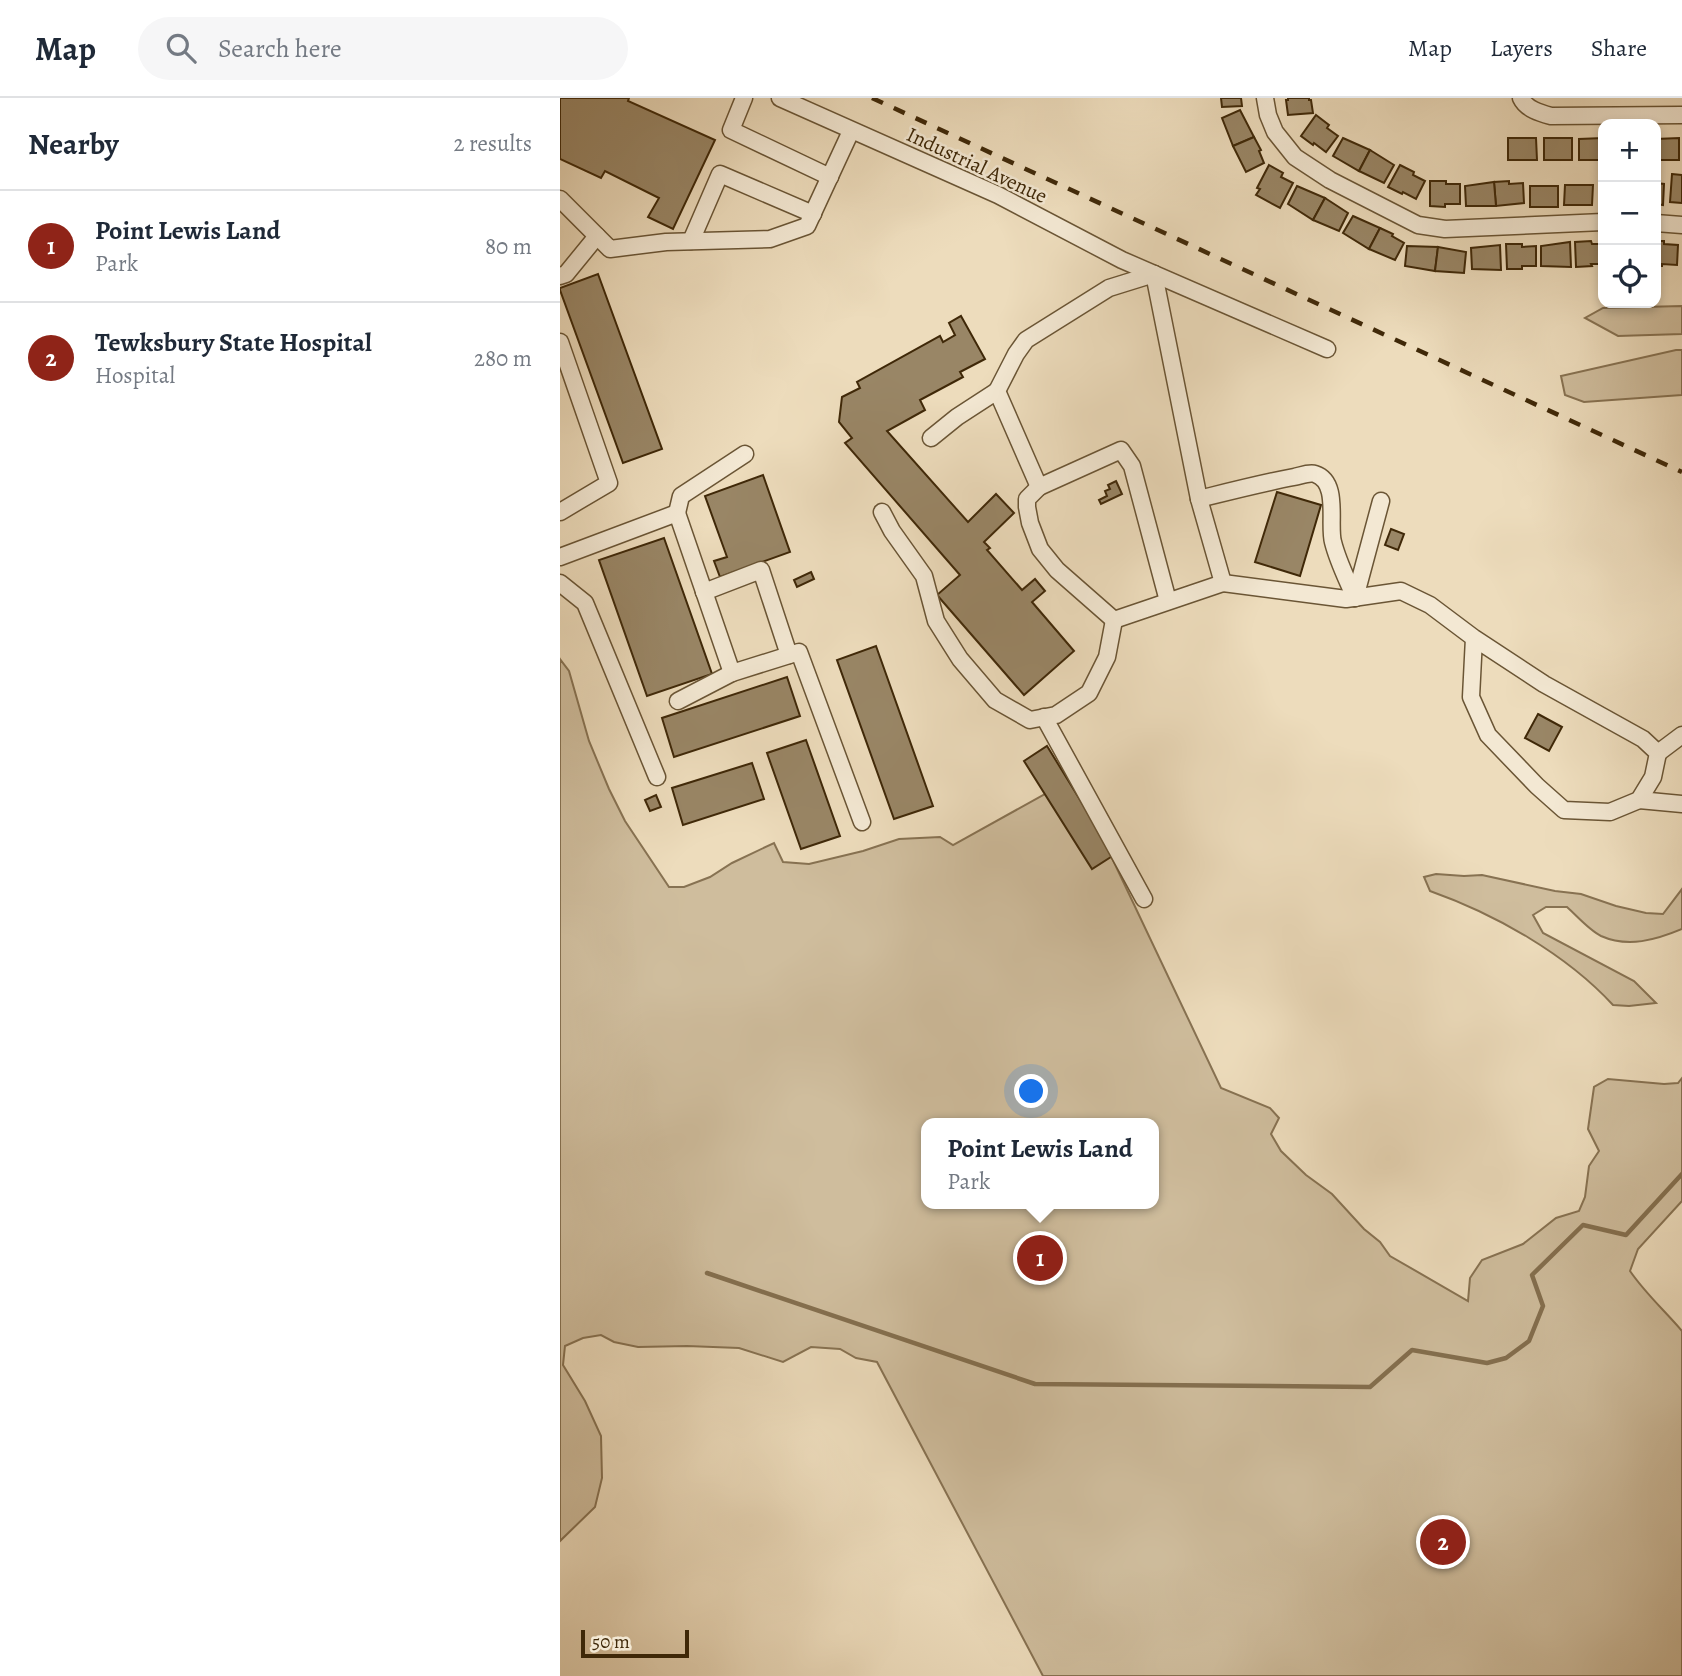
<!DOCTYPE html>
<meta charset="utf-8">
<style>
:root{--surface:#fff;--page:#f6f6f7;--text:#1f2937;--muted:#747a83;--line:#e0e1e3;--accent:#8f2418}
body{margin:0;font-family:Alegreya,serif;background:var(--page);color:var(--text)}
.controls{position:absolute;right:21px;top:21px;display:grid;overflow:hidden;border-radius:14px;box-shadow:0 4px 10px #0003}
.controls button{width:63px;height:63px;display:grid;place-items:center;padding:0;border:0;border-bottom:2px solid var(--line);background:var(--surface);color:var(--text);font:35px sans-serif}
.scale{position:absolute;left:21px;bottom:18px;width:108px;box-sizing:border-box;padding-left:7px;border:4px solid #3f2808;border-top:0;font-size:19px;line-height:24px;white-space:nowrap;color:#3f2808;-webkit-text-stroke:5px #f3e8d3;paint-order:stroke}
.you{position:absolute;left:472px;top:994px;width:24px;height:24px;margin:-18px;border:5px solid #fff;border-radius:50%;background:#1a73e8;box-shadow:0 0 0 10px #1a73e833}
.badge{display:grid;place-items:center;width:46px;height:46px;border-radius:50%;background:var(--accent);color:#fff;font-size:23px;font-weight:700}
.pin{position:absolute;translate:-50% -50%;border:4px solid #fff;box-shadow:0 2px 7px #0006}
.popup{position:absolute;left:361px;top:1020px;width:238px;height:91px;box-sizing:border-box;display:grid;place-content:center;border-radius:14px;background:var(--surface);filter:drop-shadow(0 2px 5px #0005);font-size:23px;white-space:nowrap;color:var(--muted)}
.popup b{font-size:26px;color:var(--text)}
.popup::after{content:'';position:absolute;left:50%;top:100%;margin-left:-14px;border:14px solid transparent;border-top-color:var(--surface)}
.list{margin:0;padding:0;list-style:none}
h2{display:flex;justify-content:space-between;align-items:center;height:91px;margin:0;padding:0 28px;font-size:30px}
h2 small{font-size:23px;font-weight:400;color:var(--muted)}
.list li{display:grid;grid-template-columns:46px 1fr auto;gap:21px;align-items:center;box-sizing:border-box;height:112px;padding:0 28px;border-top:2px solid var(--line)}
.list b{display:block;font-size:26px;white-space:nowrap}
.list p{margin:0;font-size:23px;white-space:nowrap;color:var(--muted)}
.list em{font-size:23px;font-style:normal;color:var(--muted)}
.icon{flex:none;width:38px;height:38px;fill:none;stroke:currentColor;stroke-width:2;stroke-linecap:round;stroke-linejoin:round}
.map{position:relative;flex:none;width:1122px;height:1578px;overflow:hidden}
header{display:flex;align-items:center;gap:42px;box-sizing:border-box;height:98px;padding:0 35px;background:var(--surface);border-bottom:2px solid var(--line)}
header strong{font-size:33px}
nav{display:flex;gap:38px;margin-inline-start:auto;font-size:24px}
.search{width:490px;height:63px;background:var(--page);display:flex;align-items:center;gap:18px;box-sizing:border-box;padding:0 24px;border-radius:38px;color:var(--muted);font-size:26px}
main{display:flex}
aside{flex:1;background:var(--surface)}
.map>svg:first-child{display:block}
</style>
<header>
<strong>Map</strong>
<div class="search"><svg class="icon" aria-label="search" viewBox="0 0 24 24"><circle cx="10" cy="10" r="6"/><path d="M15 15l6 6"/></svg>Search here</div>
<nav><a>Map</a><a>Layers</a><a>Share</a></nav>
</header>
<main>
<aside>
<h2>Nearby<small>2 results</small></h2>
<ul class="list">
<li><span class="badge">1</span><div><b>Point Lewis Land</b><p>Park</p></div><em>80 m</em></li>
<li><span class="badge">2</span><div><b>Tewksbury State Hospital</b><p>Hospital</p></div><em>280 m</em></li>
</ul>
</aside>
<div class="map">
<svg width="1122" height="1578" viewBox="0 0 1122 1578">
<rect width="100%" height="100%" fill="#eddcbc"/>
<filter id="stains"><feTurbulence type="fractalNoise" baseFrequency=".00286" numOctaves="4"/><feColorMatrix values="0 0 0 0 .2 0 0 0 0 .09 0 0 0 0 .02 0 0 0 .5 -.17"/></filter>
<radialGradient id="worn" r=".72"><stop offset=".6" stop-color="#630" stop-opacity="0"/><stop offset="1" stop-color="#630" stop-opacity=".3"/></radialGradient>
<!-- green -->
<g fill="#cfbd9d" stroke="#877252" stroke-width="2" fill-rule="evenodd">
<path d="M1122,208V236L1058,238L1025,220L1043,210Z"/>
<path d="M1116,252H1122V297L1024,304L1005,297L1001,278Z"/>
<path d="M0,561L9,573L29,643L49,691L65,723L109,789H124L150,779L172,765L214,745L223,764L249,766L303,753L339,741L380,739L393,747L514,680L661,990L710,1010L719,1020L711,1036L721,1053L746,1077L772,1096L804,1131L820,1144L830,1158L908,1203L910,1180L922,1162L963,1146L996,1120L1019,1113L1025,1099L1029,1068L1039,1053L1028,1031L1034,989L1048,981L1104,986L1118,985L1122,980V1103L1078,1151L1070,1173C1085,1195 1105,1213 1122,1233V1578H483L317,1264L296,1260L280,1251L251,1249L223,1264L179,1250L127,1248L78,1249L54,1244L41,1237L23,1240L5,1248L3,1267L25,1303L41,1338L42,1380L35,1409L0,1443ZM366,1025H594V1106H366Z"/>
<path d="M876,776L904,778L922,777L995,793L1021,796L1056,808L1086,815L1103,816L1122,791V831C1096,842 1068,850 1041,838C1029,832 1017,818 1007,809H986L973,817L983,835L1074,883L1096,905L1069,908L1053,907C1006,856 935,816 870,793L864,779Z"/>
</g>
<g fill="none" stroke-linecap="round" stroke-linejoin="round">
<!-- stream -->
<path stroke="#846f4f" stroke-width="4.5" d="M147,1175L475,1286L810,1289L852,1252L927,1265L946,1260L969,1243L983,1208L972,1177L1023,1127L1066,1137L1122,1076"/>
</g>
<!-- building -->
<g fill="#998666" stroke="#3f2808" stroke-width="2">
<path d="M0,0H69L68,3L155,42L113,131L88,119L99,100L45,73L41,80L0,61Z"/>
<path d="M661,0H681L682,8L662,9Z"/>
<path d="M728,0H749V2H751L753,15L728,17L726,2H728Z"/>
<path d="M680,12L694,39L673,48L662,20Z"/>
<path d="M756,17L769,27L767,30L778,38L766,54L754,45L753,47L741,38Z"/>
<path d="M694,39L701,52L699,53L704,65L686,74L673,48Z"/>
<path d="M783,40L810,52L799,73L773,58Z"/>
<path d="M948,40H976L977,62H948Z"/>
<rect x="984" y="40" width="28" height="22"/>
<path d="M1043,40V62H1019V41Z"/>
<path d="M1119,40V62H1096V41Z"/>
<path d="M810,52L834,67L824,85L799,73Z"/>
<path d="M709,67L723,75L721,79L733,85L720,110L696,97L700,91L697,90Z"/>
<path d="M840,67L854,74L853,77L865,83L856,101L843,94L842,96L828,89Z"/>
<path d="M1112,76L1122,77V105L1110,104Z"/>
<path d="M870,83H886V86H900V106H885V109L870,108Z"/>
<path d="M949,83V86L963,85L964,105L936,108L934,84Z"/>
<path d="M934,84L936,108H906L905,88Z"/>
<path d="M1096,85L1104,86L1103,107L1096,106Z"/>
<path d="M1005,87H1033L1032,107H1004Z"/>
<path d="M737,88L765,100L753,122L728,106Z"/>
<rect x="970" y="88" width="28" height="21"/>
<path d="M765,100L788,115L779,133L753,122Z"/>
<path d="M793,118L820,130L809,151L783,135Z"/>
<path d="M820,130L833,136L832,138L844,145L835,162L809,151Z"/>
<path d="M1031,143L1032,146H1043V166H1031L1032,168L1016,169L1015,144Z"/>
<path d="M1096,143H1104V146L1118,147L1117,167L1102,166V168H1096Z"/>
<path d="M1010,144L1011,169L981,168V148Z"/>
<path d="M946,146H962V149L976,148V168H962V171H947Z"/>
<path d="M940,147L941,172L912,171L911,150Z"/>
<path d="M847,148L878,149L875,173L845,168Z"/>
<path d="M878,149L906,154L904,175L875,173Z"/>
<path d="M38,176L102,351L63,365L0,192V190Z"/>
<path d="M401,218L425,261L400,274L403,279L360,302L365,312L327,333L408,424L436,396L454,415L424,444L430,450L427,452L462,492L475,481L485,493L472,504L514,553L464,597L377,497L400,477L285,345L292,340L279,324L282,299L300,290L297,284L380,238L383,244L395,237L389,225Z"/>
<path d="M203,377L230,454L160,479L154,463L167,459L145,398Z"/>
<path d="M556,383L562,396L541,406L539,402L547,398L545,393L550,391L548,387Z"/>
<path d="M717,394L761,407L740,478L695,464Z"/>
<path d="M831,431L844,436L838,452L825,447Z"/>
<path d="M104,440L152,576L87,598L39,462Z"/>
<path d="M251,474L254,481L237,489L234,482Z"/>
<path d="M316,548L373,708L334,721L277,562Z"/>
<path d="M227,579L240,618L114,659L102,620Z"/>
<path d="M978,616L1002,629L989,653L965,640Z"/>
<path d="M246,642L280,738L241,751L207,655Z"/>
<path d="M487,648L554,757L532,771L464,663Z"/>
<path d="M192,665L204,701L123,727L112,690Z"/>
<path d="M96,697L101,709L90,713L85,702Z"/>
</g>
<g fill="none" stroke-linecap="round" stroke-linejoin="round">
<!-- minor casing -->
<g stroke="#6a5535" stroke-width="19">
<g id="minor">
<path d="M184,0L171,32L270,79"/>
<path d="M220,0L438,97L562,162L767,251"/>
<path d="M705,0L708,17L715,34L735,59L770,82L858,127L885,131L1043,124"/>
<path d="M961,0C966,11 980,15 991,18L1122,17"/>
<path d="M0,101L50,151L106,144L210,141L247,128L291,33"/>
<path d="M1096,125L1122,127"/>
<path d="M131,143L160,76L253,116"/>
<path d="M0,178L6,176L37,138"/>
<path d="M0,244L49,385L0,414"/>
<path d="M437,293L456,256L466,242L549,190L594,176"/>
<path d="M371,340L397,319L437,293L479,389L561,352L572,368L608,503"/>
<path d="M479,389L467,401V409L470,425L480,451L497,472L554,522"/>
<path d="M639,401C671,393 702,385 734,379C740,378 749,374 755,376C780,384 768,426 773,444C778,464 787,481 795,500"/>
<path d="M322,414L332,433L364,478L376,523L400,561L435,602L470,622L496,617L529,595L547,559L554,522"/>
<path d="M117,415L121,398L185,356"/>
<path d="M0,459L117,415L172,575L239,554L302,724"/>
<path d="M0,485L25,505L97,679"/>
<path d="M663,485L786,501L841,493L870,507L914,540L984,586L1083,641L1098,655L1093,679L1079,702L1050,714L1004,712L977,688L928,637L911,599L914,540"/>
<path d="M144,494L201,472L229,557"/>
<path d="M795,500L821,403"/>
<path d="M554,522L663,485L639,401L594,176"/>
<path d="M118,603L172,575"/>
<path d="M484,619L584,801"/>
<path d="M1098,655L1122,637"/>
<path d="M1079,702L1122,706"/>
</g>
</g>
<!-- minor -->
<use href="#minor" stroke="#f3e8d3" stroke-width="16"/>
<!-- rail -->
<path stroke="#3f2808" stroke-width="4.5" stroke-dasharray="12 12" stroke-linecap="butt" d="M312,0L1122,374"/>
</g>
<g text-anchor="middle" dominant-baseline="central" stroke-width="5" stroke-linejoin="round" paint-order="stroke">
<!-- street labels -->
<g font-size="21" fill="#3f2808" stroke="#f3e8d3">
<text transform="translate(417 67) rotate(25)">Industrial Avenue</text>
</g>
</g>
<rect width="100%" height="100%" filter="url(#stains)"/>
<rect width="100%" height="100%" fill="url(#worn)"/>
</svg>
<div class="controls">
<button>+</button>
<button>−</button>
<button><svg class="icon" aria-label="locate" viewBox="0 0 24 24"><circle cx="12" cy="12" r="6"/><path d="M12 2v4M12 18v4M2 12h4M18 12h4"/></svg></button>
</div>
<div class="scale">50 m</div>
<div class="you"></div>
<div class="pin badge" style="left:480px;top:1160px">1</div>
<div class="popup"><b>Point Lewis Land</b>Park</div>
<div class="pin badge" style="left:883px;top:1444px">2</div>
</div>
</main>
